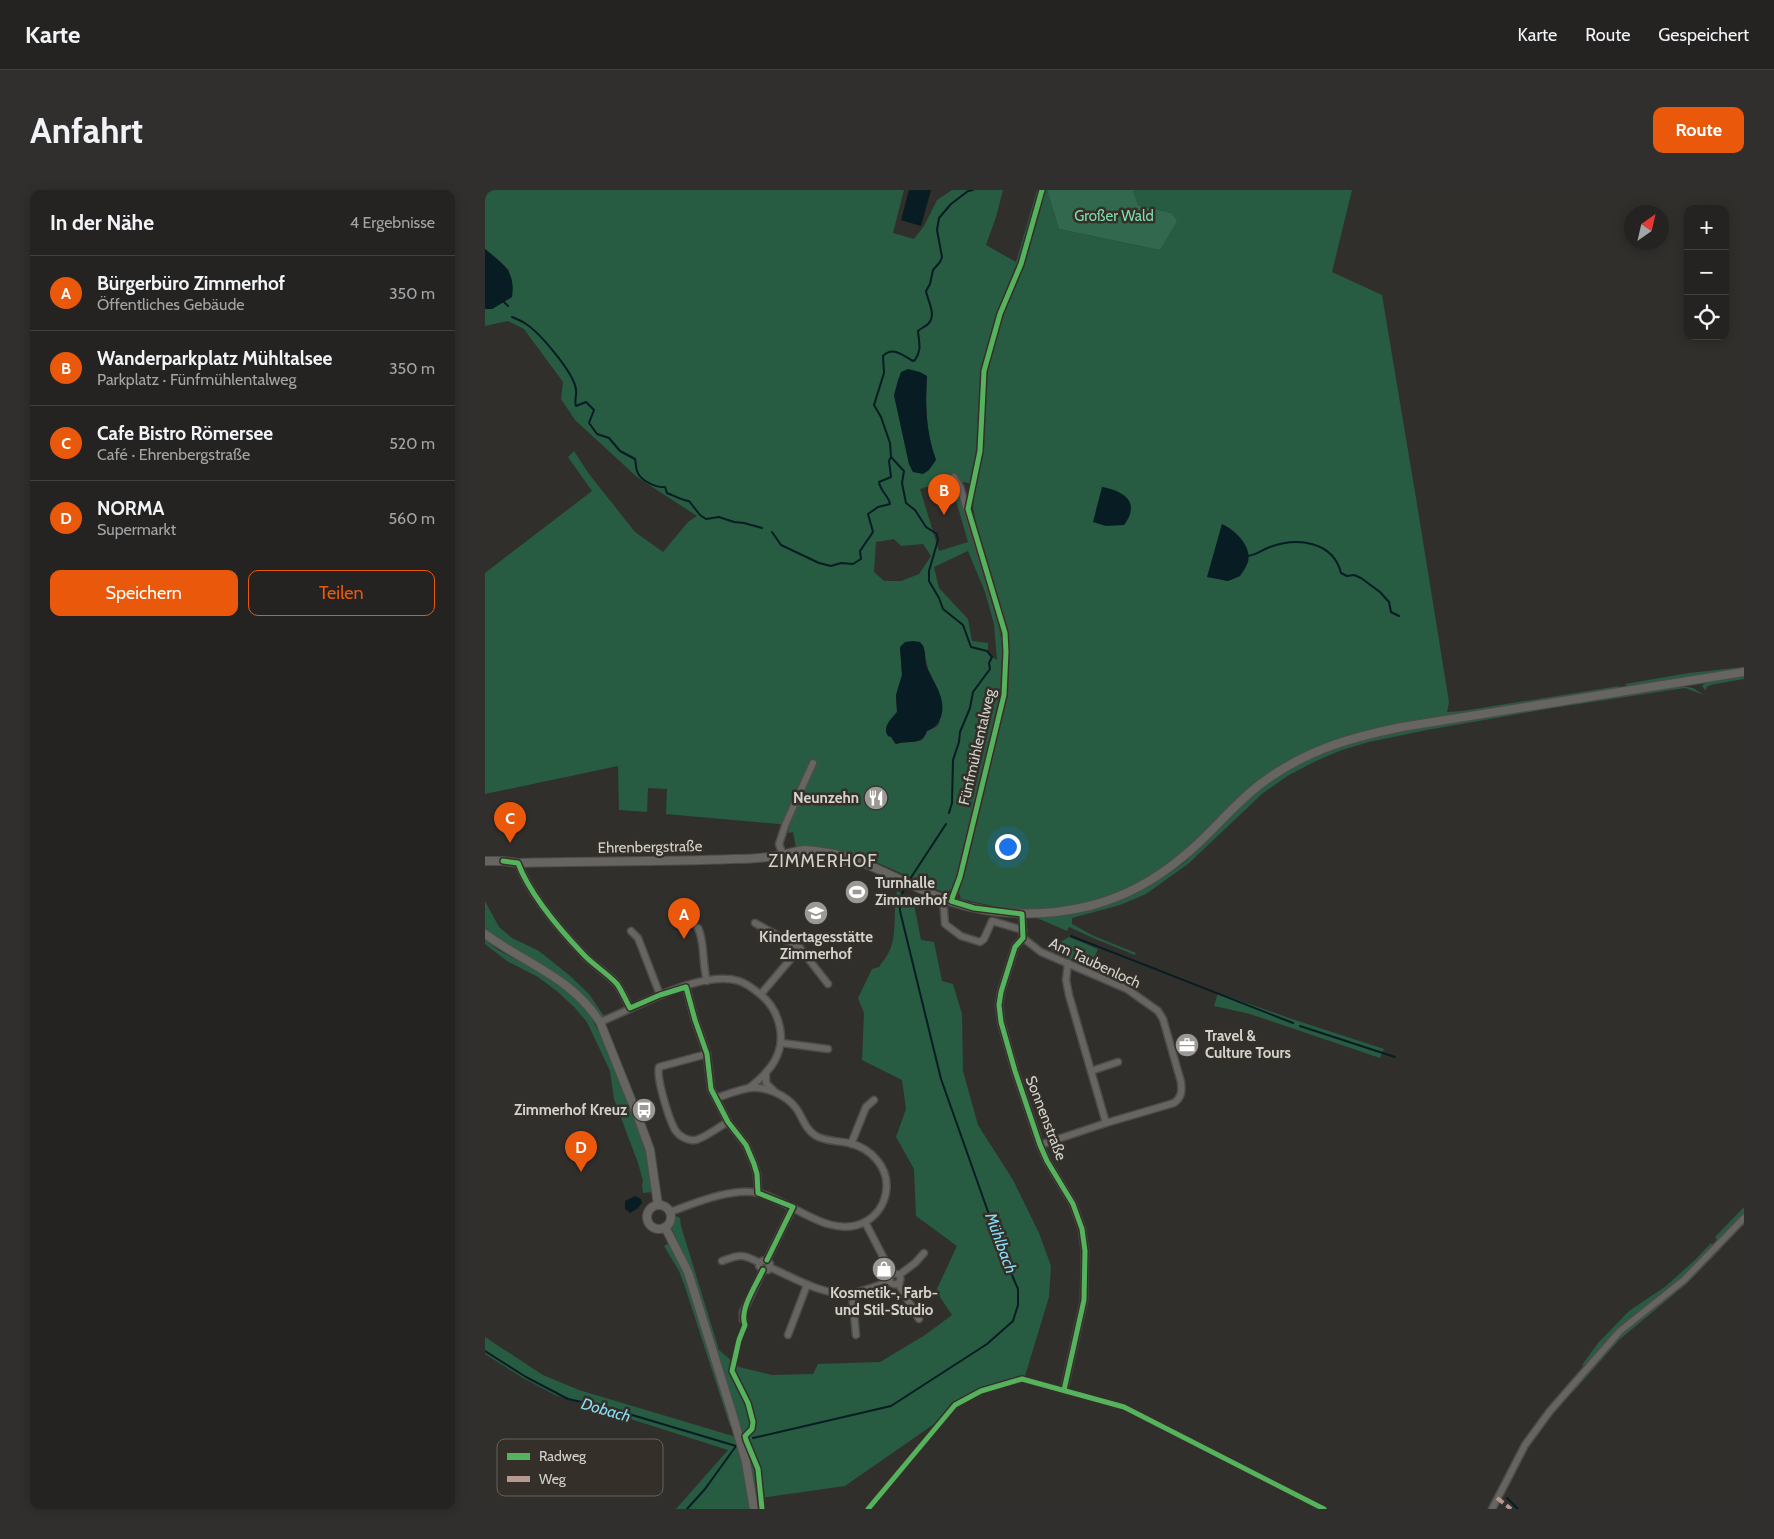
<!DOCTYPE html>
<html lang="de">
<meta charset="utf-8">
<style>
:root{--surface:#252321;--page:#312f2e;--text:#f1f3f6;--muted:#a3a4a5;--line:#42403f;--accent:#ea580c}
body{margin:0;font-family:Cabin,sans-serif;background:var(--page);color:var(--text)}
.controls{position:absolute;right:15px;top:15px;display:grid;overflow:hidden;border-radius:10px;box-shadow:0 2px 12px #0003}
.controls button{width:45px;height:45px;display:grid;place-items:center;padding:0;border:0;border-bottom:1px solid var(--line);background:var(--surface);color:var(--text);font:25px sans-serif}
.compass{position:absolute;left:1139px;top:15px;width:45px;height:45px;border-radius:50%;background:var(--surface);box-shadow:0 2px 12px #0003;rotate:34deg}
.you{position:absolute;left:522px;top:656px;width:18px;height:18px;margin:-12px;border:4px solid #fff;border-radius:50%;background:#1a73e8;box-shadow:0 0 0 8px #1a73e833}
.badge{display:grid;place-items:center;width:32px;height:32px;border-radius:50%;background:var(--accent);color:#fff;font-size:16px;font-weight:700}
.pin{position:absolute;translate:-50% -41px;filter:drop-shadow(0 1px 2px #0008)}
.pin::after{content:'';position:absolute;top:26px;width:18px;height:15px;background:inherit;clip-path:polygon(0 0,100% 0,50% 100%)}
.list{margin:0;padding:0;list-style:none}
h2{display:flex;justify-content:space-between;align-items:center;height:65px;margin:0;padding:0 20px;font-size:21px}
h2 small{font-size:16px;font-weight:400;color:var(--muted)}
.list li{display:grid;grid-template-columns:32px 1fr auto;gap:15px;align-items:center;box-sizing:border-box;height:75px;padding:0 20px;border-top:1px solid var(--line)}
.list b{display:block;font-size:19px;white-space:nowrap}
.list p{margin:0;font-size:16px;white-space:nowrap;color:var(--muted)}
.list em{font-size:16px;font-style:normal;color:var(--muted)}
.actions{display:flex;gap:10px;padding:15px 20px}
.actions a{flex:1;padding:11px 0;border:1px solid var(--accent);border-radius:10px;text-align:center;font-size:18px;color:var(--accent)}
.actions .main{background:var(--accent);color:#fff}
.icon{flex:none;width:28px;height:28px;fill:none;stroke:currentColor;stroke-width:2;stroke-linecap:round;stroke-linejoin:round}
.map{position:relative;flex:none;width:1259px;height:1319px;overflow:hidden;border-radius:10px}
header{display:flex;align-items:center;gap:30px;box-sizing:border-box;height:70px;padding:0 25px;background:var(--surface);border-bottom:1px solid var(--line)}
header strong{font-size:24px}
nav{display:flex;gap:28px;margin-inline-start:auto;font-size:18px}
.intro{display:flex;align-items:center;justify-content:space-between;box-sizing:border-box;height:120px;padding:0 30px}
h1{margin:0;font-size:35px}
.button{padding:12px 22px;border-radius:10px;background:var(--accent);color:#fff;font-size:18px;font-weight:700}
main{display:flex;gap:30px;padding:0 30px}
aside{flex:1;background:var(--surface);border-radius:10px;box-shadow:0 2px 12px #0003}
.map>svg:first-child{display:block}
</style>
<header>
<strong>Karte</strong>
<nav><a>Karte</a><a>Route</a><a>Gespeichert</a></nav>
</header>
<div class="intro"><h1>Anfahrt</h1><a class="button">Route</a></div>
<main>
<aside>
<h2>In der Nähe<small>4 Ergebnisse</small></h2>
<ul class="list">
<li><span class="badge">A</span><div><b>Bürgerbüro Zimmerhof</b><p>Öffentliches Gebäude</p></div><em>350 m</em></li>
<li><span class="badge">B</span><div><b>Wanderparkplatz Mühltalsee</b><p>Parkplatz · Fünfmühlentalweg</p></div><em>350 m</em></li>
<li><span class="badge">C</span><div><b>Cafe Bistro Römersee</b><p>Café · Ehrenbergstraße</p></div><em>520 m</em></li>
<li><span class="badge">D</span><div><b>NORMA</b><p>Supermarkt</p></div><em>560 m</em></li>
</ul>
<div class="actions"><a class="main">Speichern</a><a>Teilen</a></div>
</aside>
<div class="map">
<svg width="1259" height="1319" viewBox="0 0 1259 1319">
<rect width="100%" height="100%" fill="#312f2c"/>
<!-- green -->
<g fill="#275b42" fill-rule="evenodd">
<path d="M0,0H419L408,43L429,49L439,36L452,10L467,0H518L511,27L501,55L531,72L552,0H562L574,39L675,60L686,23L653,15L648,0H867L847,82L897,105L932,314L964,512L962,522L977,521L1134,496L1133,499L890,539L849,550L811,567L721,641L697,664L674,682L646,697L615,709L586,717L557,720L522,719L476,709L474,703L522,501L525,467L523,440L491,334L488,317L490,296L480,292L473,293L511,423L517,454V473L514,507L469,696L463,702H458C413,683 360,652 311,658L308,642L303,643L305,635L181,624L182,599L163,598L162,622L134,620L133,576L0,604V383L107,301L83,267L89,261L104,284L150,342L178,362L203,332L212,326L152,287L90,230L76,209L78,192L39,139L23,131L0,136V119H7L27,107L24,80L0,59ZM442,186L441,211L443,247L451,270L428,282L424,274L409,205ZM465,290L483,352L454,361L435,299ZM737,335L763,371L755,386L743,391L723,387ZM409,349L416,356L438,354L446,366L434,384L416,391H399L389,382L391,352ZM483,361L500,402L509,434L512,470L503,464V453L487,451L483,429L454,398L449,377ZM438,455L443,479L456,508V525L454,534L451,537L442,541L437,550C429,553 420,551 411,554L408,551L403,534L412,522L411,505L417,485L415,457Z"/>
<path d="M1259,477V479L1144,498L1140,494L1204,483Z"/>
<path d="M1259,486V489L1225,495L1221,498V501L1217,496L1221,492Z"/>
<path d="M1198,496L1208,498L1219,505L1200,498L1068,518L942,540L884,552L857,560L833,570L804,585L778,603L703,674L661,704L635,715L587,728V734L609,746L651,763L650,765L608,748L584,737L582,741L552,728C609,722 655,708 701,671C719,656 734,637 751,621C773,600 798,581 825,568C876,544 934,538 989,529C1037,521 1084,514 1131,507C1153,503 1176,499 1198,496Z"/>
<path d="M412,701L428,709L436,750L449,752L457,791L468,794L477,824L478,881L493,935L528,990L554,1043L566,1076L564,1107L540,1186L511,1194L482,1205L466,1214L452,1232L360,1296L275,1308L276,1319H272L266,1275L259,1251L264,1255L263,1247H258L207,1082L187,1039L188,1032L191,1026L195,1028L196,1036L234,1160L254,1177L287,1185L328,1184L333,1174L395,1172L440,1145L467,1125L451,1101L472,1056L431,1026L429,979L411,947L421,919L417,890L377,870L379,823L373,808L387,779L394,777C398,771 404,764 406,757C412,741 408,719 412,701Z"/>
<path d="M0,711L14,737L27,748L54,761L84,785L104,804L119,826H114L96,804L77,788L58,775L25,758L0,741Z"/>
<path d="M584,747L613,759L605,777L567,761L566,757Z"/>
<path d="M0,750L13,760L54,782L79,798L104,823L121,856L161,959L167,1002L158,1003L157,995L158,991L153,973L129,909L125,881L102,832L89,817L73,802L53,787L22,771L0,754Z"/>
<path d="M733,803L807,829L899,859L895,868L765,824L729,816Z"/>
<path d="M1259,1017V1026L1236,1048L1232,1050L1230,1047Z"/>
<path d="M184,1053L196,1074L248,1235L245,1236L200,1097L194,1081L179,1056Z"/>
<path d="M1226,1053L1228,1056L1226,1059L1101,1177L1097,1175L1113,1153L1144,1121L1181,1096L1210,1070Z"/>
<path d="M1231,1059H1236L1200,1095L1134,1150L1088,1202L1086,1200L1133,1146Z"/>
<path d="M0,1147L58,1185L94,1200L248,1246C258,1254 263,1304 266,1319H191L243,1260L70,1205L38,1188L0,1164Z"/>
</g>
<!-- forest -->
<path fill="#31684e" d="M562,0H648L653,15L686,23L692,31L675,60L574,39Z"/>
<!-- water -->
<g fill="#071d23">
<path d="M424,0H446L436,36L416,30Z"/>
<path d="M0,59C18,74 31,81 27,107L7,119H0Z"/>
<path d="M423,179L435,182L442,186C440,216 441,241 451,270L444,280L438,284L428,282L424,274L409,205L413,190L416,182Z"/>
<path d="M617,297C639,301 656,312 639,335L621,336L608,332Z"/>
<path d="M737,334C750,340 767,356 763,372C761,377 758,382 755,386L743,391L722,387Z"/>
<path d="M428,451L435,452C442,459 439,466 441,475C445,486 453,496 456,508C460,521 456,536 442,541C438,556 423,550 411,554L406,547L403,546C397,537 406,529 412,522L411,505L417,485L415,457L420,452Z"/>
<path d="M150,1006L156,1009L157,1013L153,1018L145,1023L140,1019V1011Z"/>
</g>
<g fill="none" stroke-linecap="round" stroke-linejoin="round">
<!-- stream -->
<g stroke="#071d23" stroke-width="2">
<path d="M19,112L23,116"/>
<path d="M27,127C32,129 37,131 41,134C55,143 90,184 91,200C92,206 89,209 91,216L101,212L109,220L104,233L112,244L124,248L135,261L150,269C151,273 151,278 152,281C155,291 172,298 180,297L182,303C190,306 196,310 204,311L215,325L221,329L234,327L249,332L259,333L277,338"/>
<path d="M287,342L296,355L334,373L346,376L356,373L368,374L376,369L375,361L388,342L383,324L393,317L405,314C404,306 395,301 394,292L406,287L404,271L406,267"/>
<path d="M763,366C771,365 777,360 785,357C812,347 848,351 856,383L862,386L869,385L876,388L895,402L904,412L906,422L914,426"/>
<path d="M464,623L467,613L468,570L474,552L475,542L485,518L488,502L505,479L504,473L507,467L502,461L486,457L478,435L458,419L454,408L444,391V381L453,350L452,344L441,337L430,320L421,313L417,293L419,281L406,267L405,253L396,227L389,215L399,183L398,166C408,156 417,165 428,171L430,170C437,160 434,153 433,141C436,138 440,137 443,134C452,125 443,112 441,101L445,94L448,80L455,72L457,67L452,40L454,28L466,14L483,1L488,0"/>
<path d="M425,689L461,634"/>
<path d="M586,746L808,833"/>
<path d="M815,836L910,867"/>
<path d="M0,1161L41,1187L83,1209L127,1219L251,1256L220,1299L202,1319"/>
<path d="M268,1248L406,1216L502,1154L528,1131L533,1115V1099L518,1064L456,889L415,721V708L420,698"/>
<path d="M1022,1308L1033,1319"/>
</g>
<!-- minor casing -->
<g stroke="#4e4c49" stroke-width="9">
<g id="minor">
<path d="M298,665L294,654L301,633L328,573"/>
<path d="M33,673C45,705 77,742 100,766C110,776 123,784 132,794C137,801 141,811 145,818"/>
<path d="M458,708L460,734L476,746L495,752L499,749L507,731L538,740"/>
<path d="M466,711L475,687L519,505L521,462L520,443L515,426L475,297L469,287"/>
<path d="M537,724L538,748L530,757L516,802L514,815L516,832L530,881L555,955L562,971L588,1014L597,1039L600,1061L599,1110L579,1200"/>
<path d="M270,733L315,758L343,794"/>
<path d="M213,738C220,751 217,775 222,791"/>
<path d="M146,741L153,748L175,805"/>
<path d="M538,748L556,762L642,799L673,821L678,829L696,892C697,901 697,907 689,913L621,933L555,955"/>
<path d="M583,773L581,790L584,805L621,933"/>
<path d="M201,797L210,830L222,864L226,899L243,932L261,955L269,974L272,984L273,1003"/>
<path d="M276,804L315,758"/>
<path d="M115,832C151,818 215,779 254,791C260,793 266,797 271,801C284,810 292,822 295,838C300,865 284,882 264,898"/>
<path d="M297,853L343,859"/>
<path d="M222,864L174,877C171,888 184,929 190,940C194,946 202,951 210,950C218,949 235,936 243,932"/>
<path d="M606,881L633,872"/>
<path d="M281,885V893L289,901"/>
<path d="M366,954L381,917L389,910"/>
<path d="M185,1022C210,1013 247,997 274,1003C308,1012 345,1050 380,1032C391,1026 399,1015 401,1002C405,978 386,958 364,953C353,951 340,951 331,946C320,939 318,928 311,918C301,905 281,896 264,898C253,900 241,905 231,908"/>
<path d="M380,1032L407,1084"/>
<path d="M282,1070L308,1017"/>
<path d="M237,1071C255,1064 258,1064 275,1073L274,1076L278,1080H283L285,1074L282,1070L277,1071L275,1073"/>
<path d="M284,1077C310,1088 337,1106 367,1103C379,1101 393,1096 405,1091"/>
<circle cx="410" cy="1089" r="5.5"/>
<path d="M414,1085L430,1073L439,1063"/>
<path d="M413,1093L434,1129"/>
<path d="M367,1103L371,1145"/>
<path d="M258,1130V1122L278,1080"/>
<path d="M303,1145L322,1095"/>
<path d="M1007,1319L1040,1255L1065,1221L1135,1141L1199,1090L1259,1028"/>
</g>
</g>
<!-- tertiary casing -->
<g stroke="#4e4c49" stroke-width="10">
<g id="tertiary">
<path d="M302,666L360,671"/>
<path d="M0,671H18L33,673C104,671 176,672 248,669C264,669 280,668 296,665C303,664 311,661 319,660C327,660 335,662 343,663C367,666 392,679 414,689C432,697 449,706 467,712C510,726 560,727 604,716C640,707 672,689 700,665C726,644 746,617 773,596C818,561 863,548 917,537L1259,482"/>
<path d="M0,744C41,774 86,787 115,832L153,927L165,960L173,1015"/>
<circle cx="174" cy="1027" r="12"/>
<path d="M180,1037L203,1082L247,1223L261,1272L269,1319"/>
</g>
</g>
<!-- minor -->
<use href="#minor" stroke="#666562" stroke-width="6"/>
<!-- tertiary -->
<use href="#tertiary" stroke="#666562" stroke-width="8"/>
<!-- quiet -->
<path stroke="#b69a8f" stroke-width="4" stroke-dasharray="8 4" stroke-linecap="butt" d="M1012,1308L1026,1319"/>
<!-- cycleway casing -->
<g stroke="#343029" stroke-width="8">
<g id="cycleway">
<path d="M557,0L536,74L515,124L499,181L495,261L483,319L520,443L521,462L519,505L475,687L466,711L489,718L537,724L538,748L530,757L516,802L514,815L516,832L530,881L555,955L562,971L588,1014L597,1039L600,1061L599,1110L579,1200"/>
<path d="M18,671L33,673C45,705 77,742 100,766C110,776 123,784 132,794C137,801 141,811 145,818L175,805L201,797L210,830L222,864L226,899L243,932L261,955L269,974L272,984L273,1003L308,1017L282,1070"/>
<path d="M277,1319L273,1279L261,1250L260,1246L267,1239L268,1232L263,1213L247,1181L254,1150L260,1135C254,1120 271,1095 278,1080"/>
<path d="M383,1319L470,1215L496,1201L537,1189L639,1217L839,1319"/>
</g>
</g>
<!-- cycleway -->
<use href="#cycleway" stroke="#56b35d" stroke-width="5"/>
</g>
<!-- icons -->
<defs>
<g id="restaurant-disc" transform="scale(1.25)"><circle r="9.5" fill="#9b9995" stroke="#343029"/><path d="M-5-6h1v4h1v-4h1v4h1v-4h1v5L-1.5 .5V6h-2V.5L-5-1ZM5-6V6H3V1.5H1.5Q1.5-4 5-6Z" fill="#fff"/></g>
<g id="stadium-disc" transform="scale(1.25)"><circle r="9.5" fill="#9b9995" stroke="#343029"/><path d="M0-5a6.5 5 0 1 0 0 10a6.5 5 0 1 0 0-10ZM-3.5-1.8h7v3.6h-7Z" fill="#fff"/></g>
<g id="school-disc" transform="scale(1.25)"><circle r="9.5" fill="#9b9995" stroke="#343029"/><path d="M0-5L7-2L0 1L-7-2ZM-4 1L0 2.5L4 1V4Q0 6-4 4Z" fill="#fff"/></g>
<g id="office-disc" transform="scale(1.25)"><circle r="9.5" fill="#9b9995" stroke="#343029"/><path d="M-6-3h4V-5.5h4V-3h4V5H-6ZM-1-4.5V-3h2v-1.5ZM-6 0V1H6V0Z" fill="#fff"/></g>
<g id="bus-disc" transform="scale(1.25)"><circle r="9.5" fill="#9b9995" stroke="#343029"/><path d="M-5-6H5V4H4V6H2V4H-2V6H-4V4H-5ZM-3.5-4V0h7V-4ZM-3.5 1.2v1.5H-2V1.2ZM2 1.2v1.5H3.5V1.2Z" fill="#fff"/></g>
<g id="shop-disc" transform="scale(1.25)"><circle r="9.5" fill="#9b9995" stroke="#343029"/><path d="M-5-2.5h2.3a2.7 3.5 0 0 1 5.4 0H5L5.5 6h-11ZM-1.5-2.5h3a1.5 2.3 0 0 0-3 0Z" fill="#fff"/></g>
</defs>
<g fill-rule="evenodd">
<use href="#restaurant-disc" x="391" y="608"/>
<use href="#stadium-disc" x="372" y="702"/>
<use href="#school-disc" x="331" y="723"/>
<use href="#office-disc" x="702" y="855"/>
<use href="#bus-disc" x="159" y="920"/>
<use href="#shop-disc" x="399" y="1079"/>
</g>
<g text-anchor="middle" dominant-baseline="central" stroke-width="5" stroke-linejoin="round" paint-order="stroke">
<!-- park labels -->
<g font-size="15" fill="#7edcac" stroke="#343029">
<text x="629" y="26">Großer Wald</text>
</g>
<!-- street labels -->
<g font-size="15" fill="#d4d2cd" stroke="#343029">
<text transform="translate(492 557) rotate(-77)">Fünfmühlentalweg</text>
<text transform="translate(165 657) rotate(-1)">Ehrenbergstraße</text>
<text transform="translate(610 773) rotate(25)">Am Taubenloch</text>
<text transform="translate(561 928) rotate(69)">Sonnenstraße</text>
</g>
<!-- poi labels -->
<g font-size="15" font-weight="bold" fill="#d4d2cd" stroke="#343029" text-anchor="end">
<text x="374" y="608">Neunzehn</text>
<text x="390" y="693" text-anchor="start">Turnhalle<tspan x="390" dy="17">Zimmerhof</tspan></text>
<text x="331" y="747" text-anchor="middle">Kindertagesstätte<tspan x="331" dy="17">Zimmerhof</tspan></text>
<text x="720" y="846" text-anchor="start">Travel &amp;<tspan x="720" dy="17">Culture Tours</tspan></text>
<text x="142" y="920">Zimmerhof Kreuz</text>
<text x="399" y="1103" text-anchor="middle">Kosmetik-, Farb-<tspan x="399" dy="17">und Stil-Studio</tspan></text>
</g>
<!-- water labels -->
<g font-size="16" font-style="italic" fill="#88def8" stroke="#343029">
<text transform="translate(516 1053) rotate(70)">Mühlbach</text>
<text transform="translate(121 1220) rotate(16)">Dobach</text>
</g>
<!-- quarter labels -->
<g font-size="18" letter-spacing="1" fill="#d4d2cd" stroke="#343029">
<text x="338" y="671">ZIMMERHOF</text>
</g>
</g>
<!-- legend -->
<rect x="12" y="1249" width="166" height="57" rx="8" fill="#343029" stroke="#64615a" stroke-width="1"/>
<rect x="22" y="1263" width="23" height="7" fill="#56b35d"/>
<rect x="22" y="1286" width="23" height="6" fill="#b69a8f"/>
<g font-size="14" fill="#d4d2cd">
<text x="54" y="1271">Radweg</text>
<text x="54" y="1294">Weg</text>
</g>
</svg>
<div class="controls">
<button>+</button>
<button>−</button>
<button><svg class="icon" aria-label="locate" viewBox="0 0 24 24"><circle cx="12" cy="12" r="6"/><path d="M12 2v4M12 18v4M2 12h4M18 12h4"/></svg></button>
</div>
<svg class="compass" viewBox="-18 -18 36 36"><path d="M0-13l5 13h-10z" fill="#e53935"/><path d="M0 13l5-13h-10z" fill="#a3a4a5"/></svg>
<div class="you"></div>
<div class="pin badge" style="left:199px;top:749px">A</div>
<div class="pin badge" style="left:459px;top:325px">B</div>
<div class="pin badge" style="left:25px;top:653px">C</div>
<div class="pin badge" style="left:96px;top:982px">D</div>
</div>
</main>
